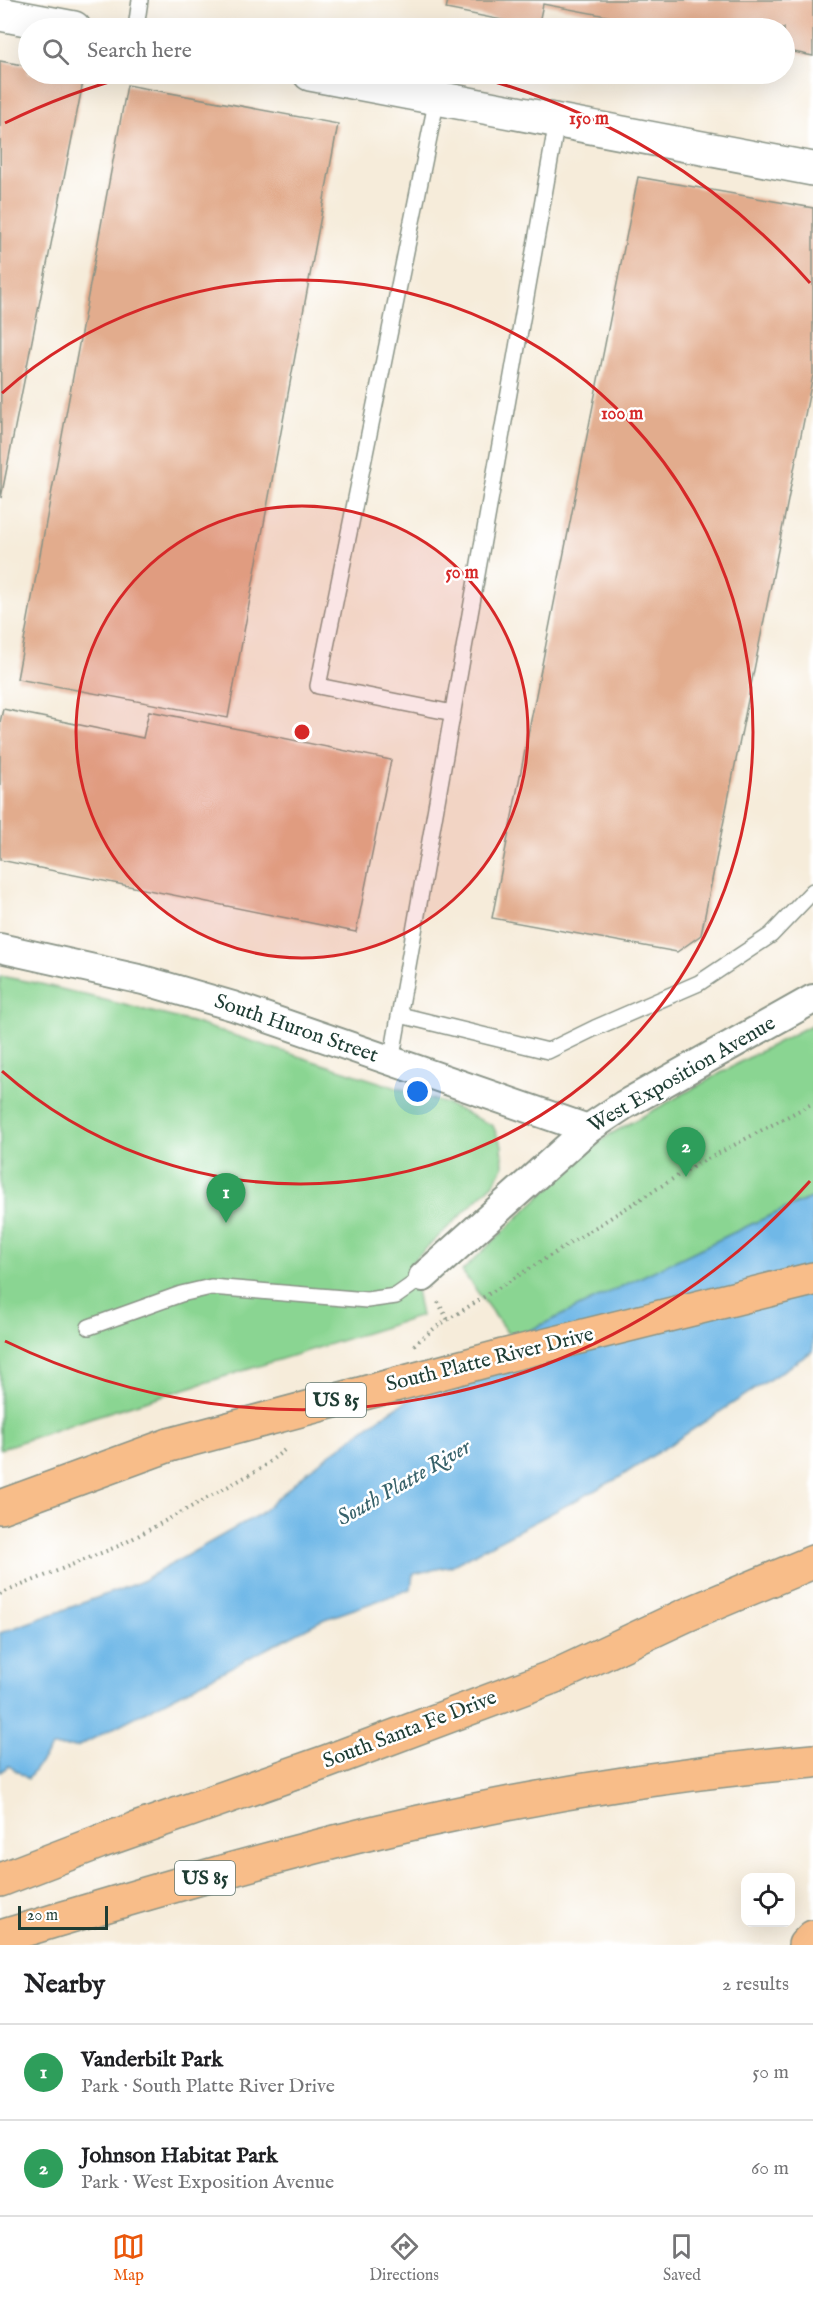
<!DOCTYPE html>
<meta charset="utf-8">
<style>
:root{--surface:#fff;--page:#f6f6f6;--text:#202124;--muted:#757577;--line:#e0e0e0;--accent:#ea580c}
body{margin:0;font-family:"IM FELL English",serif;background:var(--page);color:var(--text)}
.controls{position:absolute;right:18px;bottom:18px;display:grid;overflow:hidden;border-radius:12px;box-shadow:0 6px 24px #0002}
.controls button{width:54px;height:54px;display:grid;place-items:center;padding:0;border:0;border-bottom:2px solid var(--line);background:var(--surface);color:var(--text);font:30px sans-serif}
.scale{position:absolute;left:18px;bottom:15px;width:90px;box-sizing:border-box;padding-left:6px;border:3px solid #1f3d34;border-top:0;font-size:16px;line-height:21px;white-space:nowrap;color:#1f3d34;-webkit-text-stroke:4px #fff;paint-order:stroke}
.you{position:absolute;left:418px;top:1092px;width:21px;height:21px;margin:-15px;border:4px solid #fff;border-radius:50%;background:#1a73e8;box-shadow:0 0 0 9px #1a73e833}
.badge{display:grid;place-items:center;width:39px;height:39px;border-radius:50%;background:var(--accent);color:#fff;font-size:20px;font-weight:700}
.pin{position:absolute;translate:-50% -50px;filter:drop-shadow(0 2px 3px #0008)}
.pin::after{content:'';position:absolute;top:32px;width:21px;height:18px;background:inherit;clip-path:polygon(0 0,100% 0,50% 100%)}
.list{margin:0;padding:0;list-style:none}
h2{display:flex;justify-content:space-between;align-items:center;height:78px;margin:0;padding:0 24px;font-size:26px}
h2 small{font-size:20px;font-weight:400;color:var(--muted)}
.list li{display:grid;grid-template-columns:39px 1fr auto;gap:18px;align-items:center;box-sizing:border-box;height:96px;padding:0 24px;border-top:2px solid var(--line)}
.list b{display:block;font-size:22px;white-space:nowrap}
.list p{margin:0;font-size:20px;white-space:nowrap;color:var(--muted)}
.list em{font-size:20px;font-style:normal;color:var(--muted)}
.icon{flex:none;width:33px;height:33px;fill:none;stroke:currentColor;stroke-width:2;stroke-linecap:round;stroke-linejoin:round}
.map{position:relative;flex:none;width:813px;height:1945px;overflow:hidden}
.search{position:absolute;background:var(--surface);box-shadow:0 6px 24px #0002;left:18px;right:18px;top:18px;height:66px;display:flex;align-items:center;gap:15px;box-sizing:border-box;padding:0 21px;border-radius:33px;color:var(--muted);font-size:22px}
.sheet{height:270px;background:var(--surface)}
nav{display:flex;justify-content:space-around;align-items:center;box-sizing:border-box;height:84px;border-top:2px solid var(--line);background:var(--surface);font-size:16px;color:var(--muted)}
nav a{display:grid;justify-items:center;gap:3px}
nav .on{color:var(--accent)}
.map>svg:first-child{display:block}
</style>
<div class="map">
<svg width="813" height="1945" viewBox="0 0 813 1945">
<rect width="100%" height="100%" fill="#fff"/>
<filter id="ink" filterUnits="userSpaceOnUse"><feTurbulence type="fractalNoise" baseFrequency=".0167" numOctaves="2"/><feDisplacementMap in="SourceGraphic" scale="12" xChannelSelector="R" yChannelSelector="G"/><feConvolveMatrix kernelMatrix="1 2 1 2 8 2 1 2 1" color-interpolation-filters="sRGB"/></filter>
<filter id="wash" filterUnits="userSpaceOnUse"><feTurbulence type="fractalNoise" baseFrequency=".008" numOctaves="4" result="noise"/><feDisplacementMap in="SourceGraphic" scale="24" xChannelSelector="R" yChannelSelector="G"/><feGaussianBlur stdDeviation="1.35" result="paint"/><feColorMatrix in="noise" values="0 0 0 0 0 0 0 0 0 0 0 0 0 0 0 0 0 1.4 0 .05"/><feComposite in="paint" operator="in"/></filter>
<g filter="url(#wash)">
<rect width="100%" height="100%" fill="#f6ecda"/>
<!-- green -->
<g fill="#8ad592" stroke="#548963" stroke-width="1.5">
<path d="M0,976L41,984L192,1022L447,1104L493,1126L502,1146L503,1167L494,1183L411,1263L421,1316L90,1418L0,1449Z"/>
<path d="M813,1024V1197L756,1222L512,1339L462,1271L580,1158L609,1135L755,1054Z"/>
</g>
<!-- water -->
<path fill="#6fb8e7" stroke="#477a8e" stroke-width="1.5" d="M813,1197V1351L620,1477L451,1566L413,1574L411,1589L320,1621L77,1747H52L28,1779L9,1766L0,1772V1633L140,1582L260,1514L309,1470L378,1419L449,1374L512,1339L756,1222Z"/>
<g id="blocks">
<!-- building -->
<g fill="#e2ac8d">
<path d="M448,0H813V56L784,50V28H670L543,4L538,27L446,9Z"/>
<path d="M0,61L28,66V74H65L84,77L1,498Z"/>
<path d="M127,85L338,124L228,718L17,679Z"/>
<path d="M638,177L813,208V375L701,935L677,952L492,918Z"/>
<path d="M3,709L143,738L149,711L391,760L356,932L0,860V722Z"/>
</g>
</g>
</g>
<g filter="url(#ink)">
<use href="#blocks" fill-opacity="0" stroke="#8a9487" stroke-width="1.5"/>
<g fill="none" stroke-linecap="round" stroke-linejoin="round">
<!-- service casing -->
<g stroke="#8a9487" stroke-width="18">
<g id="service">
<path d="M136,28L140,0"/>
<path d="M437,98L318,686L453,713"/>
<path d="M400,1015L548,1051L595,1028L699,983L771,935L813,891"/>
<path d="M391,1062L557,121"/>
<path d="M89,1327L181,1294L211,1287L367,1300L396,1296L423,1277"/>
</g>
</g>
<!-- minor casing -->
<g stroke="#8a9487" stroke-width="32">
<g id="minor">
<path d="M0,948L143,980L233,1006L588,1129"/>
<path d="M423,1277L588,1129L624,1105L813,999"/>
</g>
</g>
<!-- tertiary casing -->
<g stroke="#8a9487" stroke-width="36">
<g id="tertiary">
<path d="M0,14L74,28"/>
<path d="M310,74L813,169"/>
</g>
</g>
<!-- primary casing -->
<g stroke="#8a9487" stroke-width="36">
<path id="primary" d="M0,1880L99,1842L326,1762L558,1675L684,1616L813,1562"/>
</g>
<!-- trunk casing -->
<g stroke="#8a9487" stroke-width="36">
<g id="trunk">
<path d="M503,1356L813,1279"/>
<path d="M0,1507L169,1445"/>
</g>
</g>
<!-- motorway casing -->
<g stroke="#8a9487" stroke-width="36">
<g id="motorway">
<path d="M0,1937C135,1897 273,1855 410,1824C543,1794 677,1773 813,1761"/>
<path d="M805,1945L813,1937"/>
</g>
</g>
<!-- path -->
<g stroke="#8a9487" stroke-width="4" stroke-dasharray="1.5 4.5" stroke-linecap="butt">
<path d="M438,1302L448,1320"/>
<path d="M414,1345L436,1327L687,1170L813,1103"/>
<path d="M0,1594L121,1545L260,1469L287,1448"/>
</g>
<!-- service -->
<use href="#service" stroke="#fff" stroke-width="15"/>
<!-- minor -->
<use href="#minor" stroke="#fff" stroke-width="28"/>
<!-- tertiary -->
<use href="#tertiary" stroke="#fff" stroke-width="33"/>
<!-- primary -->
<use href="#primary" stroke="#f8bd89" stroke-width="33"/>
<!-- trunk -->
<use href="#trunk" stroke="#f8bd89" stroke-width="33"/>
<!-- motorway -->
<use href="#motorway" stroke="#f8bd89" stroke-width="33"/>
<!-- trunk-bridge casing -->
<g stroke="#8a9487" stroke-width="36" stroke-linecap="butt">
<path id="trunk-bridge" d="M169,1445L503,1356"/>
</g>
<!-- trunk-bridge -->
<use href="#trunk-bridge" stroke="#f8bd89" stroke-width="33"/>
</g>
</g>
<!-- distance rings -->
<circle cx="302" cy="732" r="226" fill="#d62828" fill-opacity=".12"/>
<g fill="none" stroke="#d62828" stroke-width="3">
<circle cx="302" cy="732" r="226"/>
<path d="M2 393A452 452 0 1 1 2 1071"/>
<path d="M810 1181A678 678 0 0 1 5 1341M5 123A678 678 0 0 1 138 74M466 74A678 678 0 0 1 810 283"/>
</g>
<g text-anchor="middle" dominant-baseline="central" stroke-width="5" stroke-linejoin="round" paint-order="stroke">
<!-- shield labels -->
<g fill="#fff" stroke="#627771" stroke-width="1.5">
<rect x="306" y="1383" width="60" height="34" rx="4.5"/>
<rect x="175" y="1861" width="60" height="34" rx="4.5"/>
</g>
<g font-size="20" font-weight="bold" fill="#1f3d34">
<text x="336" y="1400">US 85</text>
<text x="205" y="1878">US 85</text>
</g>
<!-- street labels -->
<g font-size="21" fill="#1f3d34" stroke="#fff">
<text transform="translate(296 1029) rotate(19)">South Huron Street</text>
<text transform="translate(682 1075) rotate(-30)">West Exposition Avenue</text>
<text transform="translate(490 1360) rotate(-14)">South Platte River Drive</text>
<text transform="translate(410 1730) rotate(-21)">South Santa Fe Drive</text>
</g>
<!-- water labels -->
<g font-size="22" font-style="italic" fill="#37626a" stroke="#fff">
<text transform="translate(404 1483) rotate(-30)">South Platte River</text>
</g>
</g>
<circle cx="302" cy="732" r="9" fill="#d62828" stroke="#fff" stroke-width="3"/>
<g font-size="18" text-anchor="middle" font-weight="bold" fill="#d62828" stroke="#fff" stroke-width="5" stroke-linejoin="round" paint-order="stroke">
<text x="589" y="124">150 m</text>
<text x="622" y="419">100 m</text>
<text x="462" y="578">50 m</text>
</g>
</svg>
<div class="controls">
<button><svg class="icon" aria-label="locate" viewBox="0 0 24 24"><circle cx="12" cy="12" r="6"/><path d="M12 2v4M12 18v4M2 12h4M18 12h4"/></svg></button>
</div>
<div class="scale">20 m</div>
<div class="you"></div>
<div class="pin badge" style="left:226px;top:1223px;background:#2e9e5b">1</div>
<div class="pin badge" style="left:686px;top:1177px;background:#2e9e5b">2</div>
<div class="search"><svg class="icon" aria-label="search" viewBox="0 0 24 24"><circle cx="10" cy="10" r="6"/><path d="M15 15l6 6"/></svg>Search here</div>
</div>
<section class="sheet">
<h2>Nearby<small>2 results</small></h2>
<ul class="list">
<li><span class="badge" style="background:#2e9e5b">1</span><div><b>Vanderbilt Park</b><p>Park · South Platte River Drive</p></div><em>50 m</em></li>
<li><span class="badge" style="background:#2e9e5b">2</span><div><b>Johnson Habitat Park</b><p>Park · West Exposition Avenue</p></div><em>60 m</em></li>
</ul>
</section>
<nav>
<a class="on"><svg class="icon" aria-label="map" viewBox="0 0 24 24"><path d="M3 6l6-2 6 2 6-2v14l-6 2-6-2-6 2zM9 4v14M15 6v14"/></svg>Map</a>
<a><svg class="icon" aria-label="directions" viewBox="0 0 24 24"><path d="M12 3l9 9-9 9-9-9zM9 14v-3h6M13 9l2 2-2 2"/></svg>Directions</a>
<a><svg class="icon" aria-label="saved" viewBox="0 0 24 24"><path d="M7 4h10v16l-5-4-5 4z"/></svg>Saved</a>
</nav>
